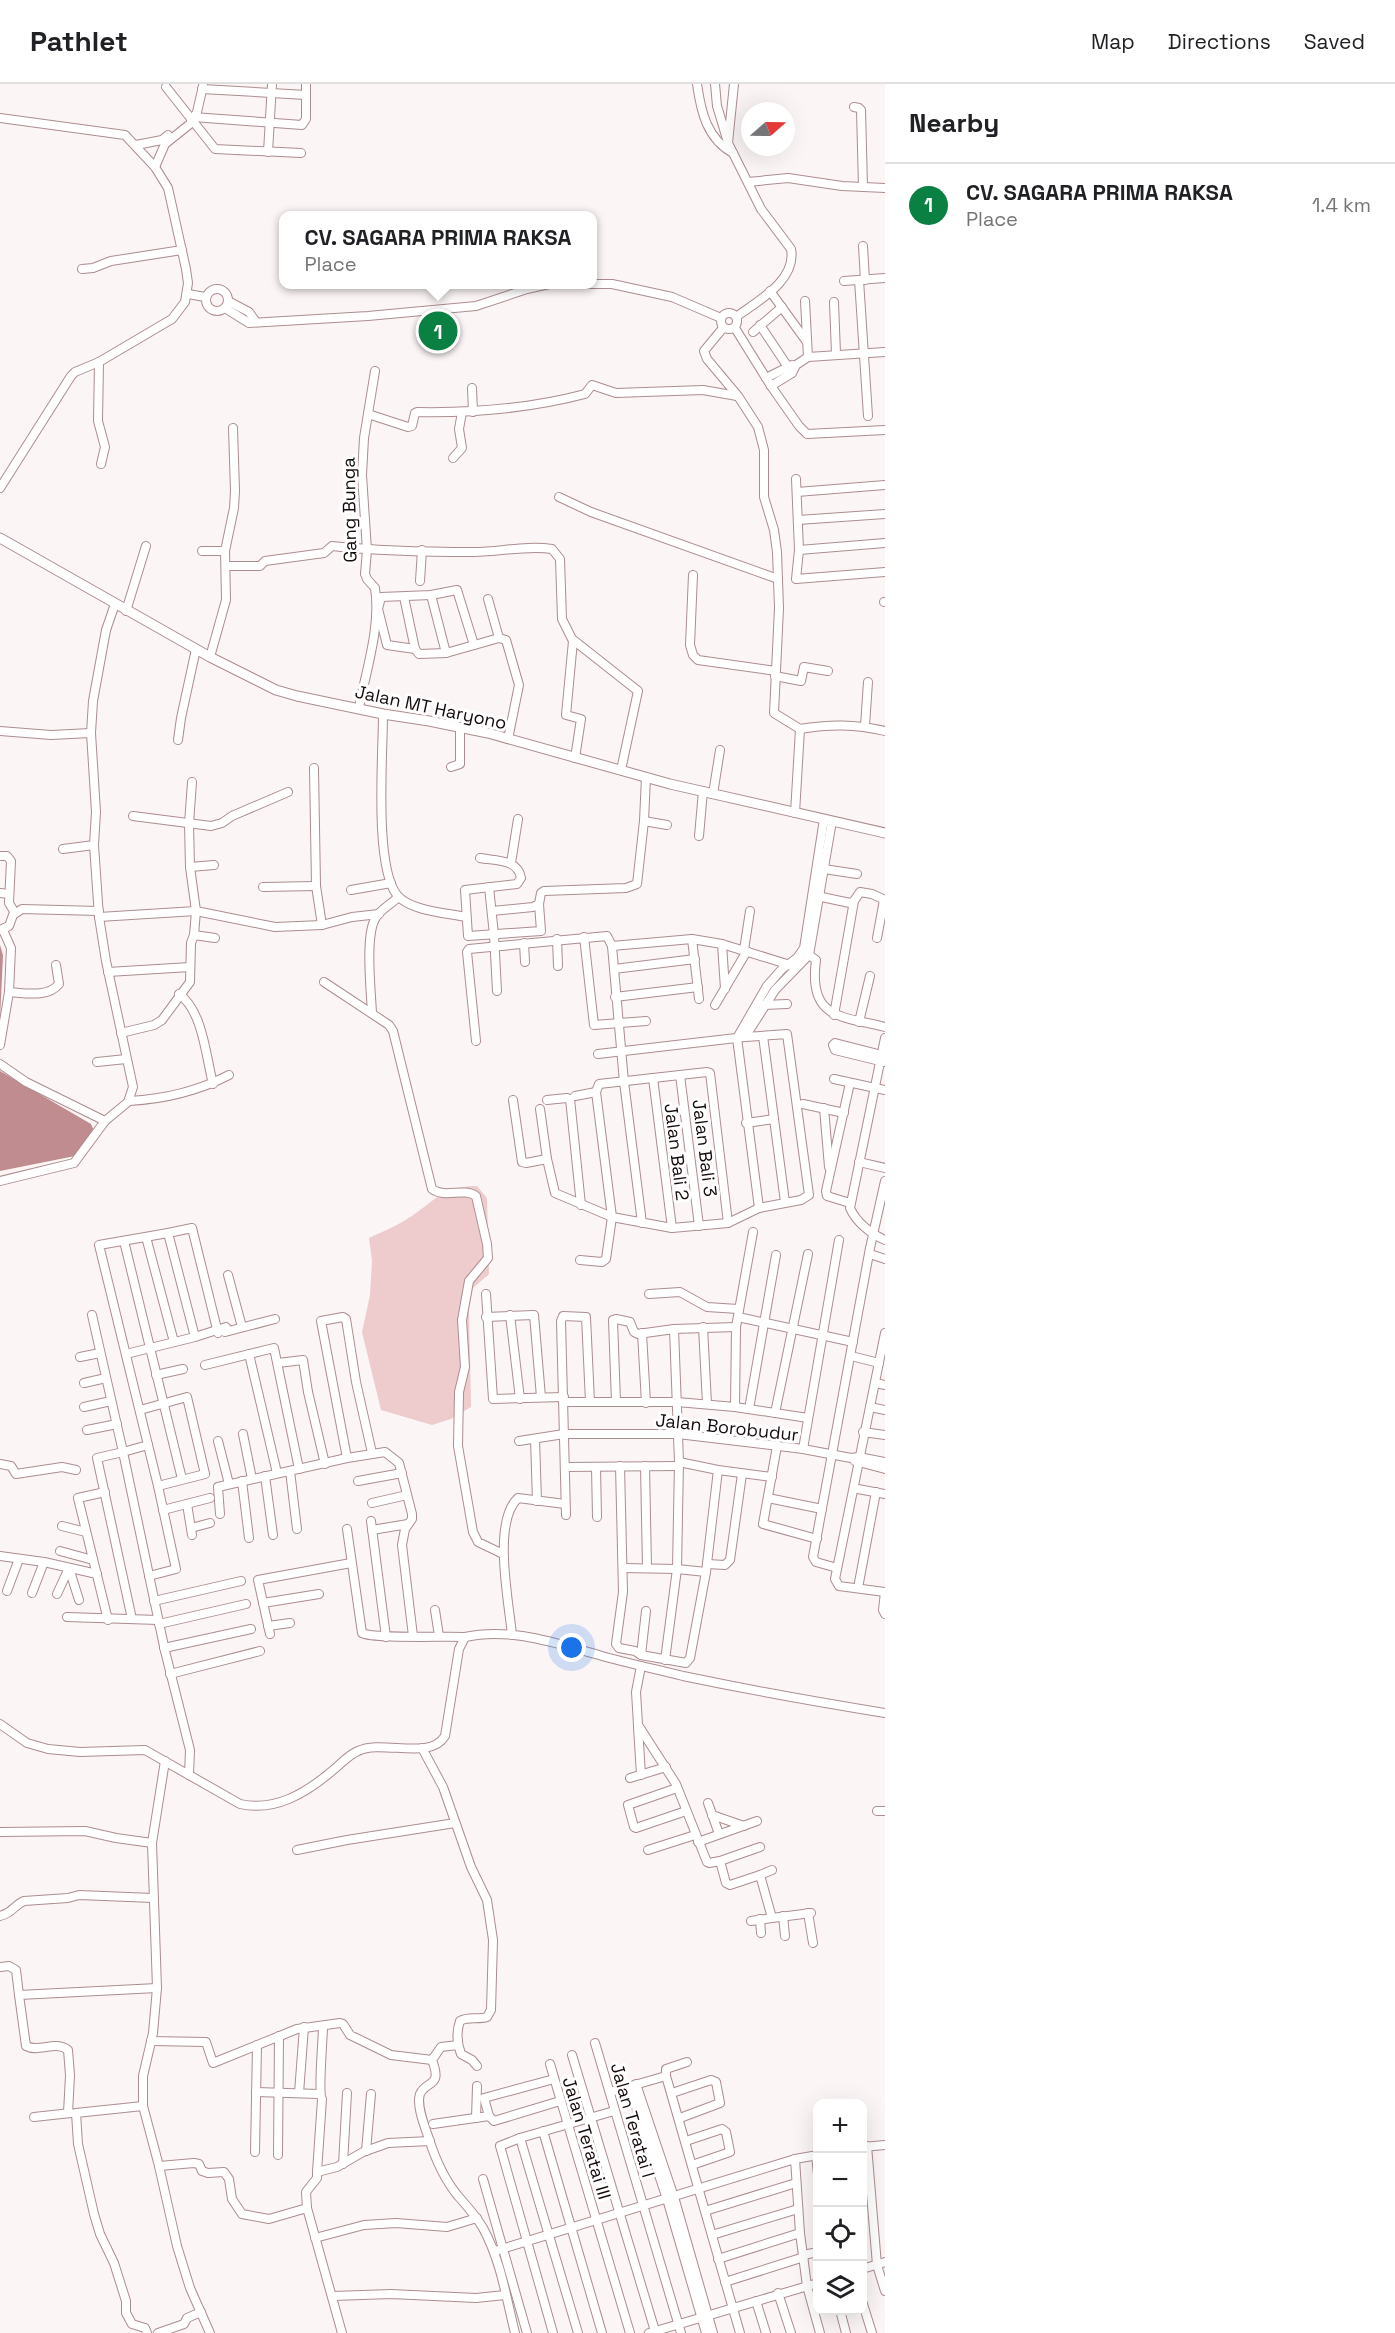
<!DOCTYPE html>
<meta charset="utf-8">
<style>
:root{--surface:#fff;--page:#f6f6f6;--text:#202124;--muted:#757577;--line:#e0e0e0;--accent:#0b8043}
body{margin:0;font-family:"Space Grotesk",sans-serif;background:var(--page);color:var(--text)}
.controls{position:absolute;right:18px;bottom:18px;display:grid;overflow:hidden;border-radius:12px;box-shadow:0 6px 24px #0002}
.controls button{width:54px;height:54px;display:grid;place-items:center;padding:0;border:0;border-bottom:2px solid var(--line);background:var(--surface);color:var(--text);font:30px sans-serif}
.compass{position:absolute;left:741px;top:18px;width:54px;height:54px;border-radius:50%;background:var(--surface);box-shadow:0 6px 24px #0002;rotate:70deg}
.you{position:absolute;left:572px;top:1564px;width:21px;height:21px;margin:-15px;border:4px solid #fff;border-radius:50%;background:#1a73e8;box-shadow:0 0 0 9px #1a73e833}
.badge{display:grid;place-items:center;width:39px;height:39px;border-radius:50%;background:var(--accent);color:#fff;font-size:20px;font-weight:700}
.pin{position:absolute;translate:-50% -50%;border:3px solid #fff;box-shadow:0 2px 6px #0006}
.popup{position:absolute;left:279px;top:127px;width:318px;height:78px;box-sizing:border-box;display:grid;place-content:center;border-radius:12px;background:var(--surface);filter:drop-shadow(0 2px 4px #0005);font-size:20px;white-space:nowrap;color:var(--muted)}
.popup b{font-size:22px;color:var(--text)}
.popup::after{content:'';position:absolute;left:50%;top:100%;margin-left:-12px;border:12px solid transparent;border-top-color:var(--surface)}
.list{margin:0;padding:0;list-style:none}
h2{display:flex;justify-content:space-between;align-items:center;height:78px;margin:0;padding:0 24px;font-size:26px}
h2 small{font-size:20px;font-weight:400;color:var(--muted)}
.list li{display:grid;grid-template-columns:39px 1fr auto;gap:18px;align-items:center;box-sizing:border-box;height:84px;padding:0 24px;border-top:2px solid var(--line)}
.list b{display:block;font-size:22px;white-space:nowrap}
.list p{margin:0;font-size:20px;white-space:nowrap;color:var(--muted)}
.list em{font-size:20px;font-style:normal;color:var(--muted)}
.icon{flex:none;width:33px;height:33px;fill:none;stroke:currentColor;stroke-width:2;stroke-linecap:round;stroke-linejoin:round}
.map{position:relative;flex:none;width:885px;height:2249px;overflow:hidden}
header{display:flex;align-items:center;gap:36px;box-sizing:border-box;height:84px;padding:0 30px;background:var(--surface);border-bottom:2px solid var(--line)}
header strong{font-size:28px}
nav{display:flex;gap:33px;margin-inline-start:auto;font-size:21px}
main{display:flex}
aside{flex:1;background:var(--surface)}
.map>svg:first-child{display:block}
</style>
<header>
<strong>Pathlet</strong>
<nav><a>Map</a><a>Directions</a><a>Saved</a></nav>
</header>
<main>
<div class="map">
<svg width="885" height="2249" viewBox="0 0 885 2249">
<rect width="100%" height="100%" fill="#fcf5f5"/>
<!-- green -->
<path fill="#eecbcc" d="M477,1102L487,1114L489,1190L473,1204L469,1225L471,1323L451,1335L432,1341L381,1326L362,1248L370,1211L372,1177L369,1154C381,1148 395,1143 407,1135C436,1117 439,1103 477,1102Z"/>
<!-- water -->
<g fill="#c08c8f">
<path d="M0,861L3,871L0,935Z"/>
<path d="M0,987L91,1040L94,1047L75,1072L0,1087Z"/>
</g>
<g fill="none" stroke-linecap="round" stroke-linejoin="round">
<!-- minor casing -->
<g stroke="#ac8d8f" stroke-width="10">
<g id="minor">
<path d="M697,0C701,28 707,55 733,69"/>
<path d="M715,0L717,22L727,55"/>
<path d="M734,0L728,59L761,125L791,165C797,196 758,217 736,233"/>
<path d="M166,3L215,65L301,69"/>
<path d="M202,5L306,11"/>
<path d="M854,23L859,24L861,26L863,103"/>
<path d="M193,33L302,41L306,35V0"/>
<path d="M0,34L125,51L155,83L168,104L186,185L188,199L185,218L172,235L99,278L75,288L71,292L0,404"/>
<path d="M136,61L162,56L168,51"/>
<path d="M268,68L272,0"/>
<path d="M155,83L165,60L190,40L197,28L203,2"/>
<path d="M748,98L788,94L842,102L885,104"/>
<path d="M863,162L865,196"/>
<path d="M82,185L93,184L111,177L182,166"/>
<path d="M859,196L868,332"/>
<path d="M844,197L885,194"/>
<path d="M587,200H612L672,213L721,234"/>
<circle cx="217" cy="216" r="11"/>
<path d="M770,207L807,258"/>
<path d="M188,210L205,213"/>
<path d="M228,217L249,228L256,238"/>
<path d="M805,217L808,273"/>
<path d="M834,218L836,270"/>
<path d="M225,224L249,239L368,232L476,222L527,205L549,200"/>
<circle cx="729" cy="237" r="8"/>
<path d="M760,241L792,289"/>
<path d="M723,244L704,267L707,275L738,312L758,343L764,366V413L774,446L777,468L779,524L774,629L800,645C830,640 855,640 885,647"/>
<path d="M735,244L771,302L799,342L807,350L885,346"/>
<path d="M753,248L782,223"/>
<path d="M99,278L98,337L105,363L101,380"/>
<path d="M766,294L792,281"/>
<path d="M771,302L792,289L796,281L808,273L885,268"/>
<path d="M472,304L473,328"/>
<path d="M368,330L408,343L412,342L415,329L417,328C472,329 532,324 585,310L592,301L616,309L703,306L737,312"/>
<path d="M453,374L462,364L459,345L462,328"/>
<path d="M796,395L799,466L796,495L885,488"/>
<path d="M797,408L885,401"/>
<path d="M559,413L591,428L778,495"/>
<path d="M798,436L885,430"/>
<path d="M799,466L885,459"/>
<path d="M202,467H225"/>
<path d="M226,482H260L265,477L324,469L332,462C379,467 427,468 474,468C500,468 526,461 552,465L560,475L562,535L572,555L638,607L621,686"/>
<path d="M693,491L690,561L693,571L698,576L776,587"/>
<path d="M420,497L422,466"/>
<path d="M431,511L446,569"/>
<path d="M404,513L415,565L419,570L446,569L499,554L506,556L519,601L508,655"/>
<path d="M488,515L499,554"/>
<path d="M884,518H885"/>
<path d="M126,527L146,462"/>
<path d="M573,557L566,631L581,635L575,674"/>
<path d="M415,565L387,561L378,525L381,513L431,511L457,506L474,561"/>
<path d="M210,573L226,516L225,467L234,424L235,407L233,344"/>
<path d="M775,592L801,597L804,583L828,587"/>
<path d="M359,624C366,586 381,543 375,504L367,495L365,490L367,466L362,391L364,354L375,287"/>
<path d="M383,630C383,671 374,782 397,811C410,827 447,829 466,833"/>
<path d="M865,642L868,598"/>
<path d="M0,647L51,651L91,649"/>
<path d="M178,656L181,634L196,565"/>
<path d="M451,683L460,680V644"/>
<path d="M314,684L316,802L322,841"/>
<path d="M713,710L720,666"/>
<path d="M795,729L800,645"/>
<path d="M133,732L211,742L222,739L232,732L288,708"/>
<path d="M644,737L667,741"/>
<path d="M699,752L703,707"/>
<path d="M63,765L94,761"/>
<path d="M0,772H7L11,777L9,819L15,829"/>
<path d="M480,774C497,777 518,775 521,794L517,800L465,806L468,852L541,847L539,820"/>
<path d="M511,779L518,735"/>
<path d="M190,783L214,781"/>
<path d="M824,785L857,790"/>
<path d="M263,803L316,802"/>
<path d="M489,803L494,851L497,907"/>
<path d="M351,806L391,799"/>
<path d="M0,809L9,810"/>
<path d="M817,812L850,819L854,817L860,808L872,810L885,816"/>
<path d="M492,827L533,823L539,820L541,809L544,807L626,804L637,800L644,737L646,693"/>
<path d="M99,833L196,827L275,843L322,841L352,833L379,830"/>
<path d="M0,846L9,842L13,831L22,825L99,827"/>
<path d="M194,851L215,854"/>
<path d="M584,853L594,941L646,937"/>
<path d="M877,854L884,816"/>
<path d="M557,855L558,882"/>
<path d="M692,855L699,915"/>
<path d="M524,859L525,878"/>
<path d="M722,860L725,905"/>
<path d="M612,862L692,855L722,860L790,881"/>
<path d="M744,866L750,827"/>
<path d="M809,871L816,876C808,935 841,932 885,943"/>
<path d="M614,885L695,875"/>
<path d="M108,888L190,883"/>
<path d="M324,898L389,941L393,947L432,1105C446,1115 463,1103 476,1112L487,1160L488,1174L469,1197L462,1236L465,1283L459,1308L458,1362L473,1448L478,1458L503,1470"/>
<path d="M9,908C25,909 48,914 59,900L56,881"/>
<path d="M179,910C203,927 206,973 213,1000"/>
<path d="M615,913L698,903"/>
<path d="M715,921L747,867"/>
<path d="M764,921L787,920"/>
<path d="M372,929C371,907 365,853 375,835C380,825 391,821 398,813"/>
<path d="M834,931L854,817"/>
<path d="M859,938L870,892"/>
<path d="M121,949L154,941L162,936L190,898L191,859L194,851L196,827L190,783L189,740L192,698"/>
<path d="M763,952L785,1118"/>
<path d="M745,953L775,906L809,871L832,737"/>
<path d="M885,954L850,1124C856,1138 871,1150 885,1156"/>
<path d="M476,957L467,868L469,865L607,852L612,862L624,998L642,1139"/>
<path d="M0,961L9,908L11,864L3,846"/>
<path d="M97,978L126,975"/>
<path d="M884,978L835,966L833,961L835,959L885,972"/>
<path d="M0,980L26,998L105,1037"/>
<path d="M680,991L699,1142"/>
<path d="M653,994L672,1144"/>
<path d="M834,995L885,1006"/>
<path d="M850,999L826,1107L827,1112L850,1119"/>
<path d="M575,1012L596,1008"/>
<path d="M513,1016L522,1078L526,1079L547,1075"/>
<path d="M547,1016L567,1014L570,1015L581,1121"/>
<path d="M129,1017C165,1015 196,1008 229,991"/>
<path d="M803,1020L844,1029"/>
<path d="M824,1024L829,1083"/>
<path d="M540,1025L547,1075L555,1109L612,1133L672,1144L728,1139L759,1124L801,1116L809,1111L787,950L745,953L598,970"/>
<path d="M746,1039L774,1035"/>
<path d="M859,1078L885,1084"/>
<path d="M0,1097L74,1079L105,1037L128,1018L133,1003L106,877L99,833L94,761L96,728L91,649L93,617L106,546L115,520"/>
<path d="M759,1124L737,954L767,902L782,885L797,874L804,864L824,735"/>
<path d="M168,1149L192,1144L218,1249"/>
<path d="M146,1153L174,1258"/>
<path d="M124,1157L182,1395"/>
<path d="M870,1170L885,1175"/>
<path d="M580,1176L602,1178L606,1175L612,1133L596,1008L599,1000L707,988L710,989L728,1139"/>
<path d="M228,1191L242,1243"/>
<path d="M486,1210L493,1315L564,1313"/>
<path d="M649,1210L680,1208L707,1223L738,1225"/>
<path d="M92,1231L123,1368L97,1374L132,1535"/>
<path d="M510,1231L520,1315"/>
<path d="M486,1233L534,1231L541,1313"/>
<path d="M738,1233L853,1258"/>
<path d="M703,1243L707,1320"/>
<path d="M225,1248L275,1235"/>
<path d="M642,1249L646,1319"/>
<path d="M885,1249L835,1495L839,1502L885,1508"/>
<path d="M126,1270L195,1253L226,1243L228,1247"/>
<path d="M249,1270L277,1389"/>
<path d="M851,1272L879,1279"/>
<path d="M80,1273L100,1269"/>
<path d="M278,1279L303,1276L308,1308L325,1380"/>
<path d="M205,1281L274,1264L299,1385"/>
<path d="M156,1291L183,1285"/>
<path d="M84,1299L106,1294"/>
<path d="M876,1299L885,1301"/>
<path d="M564,1318H677L735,1323L808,1334"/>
<path d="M616,1318L613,1236L616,1235L630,1238L634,1248L638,1250L674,1245L736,1243"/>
<path d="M84,1323L111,1317"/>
<path d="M735,1323L736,1243L753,1148"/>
<path d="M870,1323L885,1326"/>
<path d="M749,1325L776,1171"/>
<path d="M140,1326L187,1313L205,1390L158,1402L176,1485L149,1492"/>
<path d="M775,1329L808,1170"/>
<path d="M87,1346L117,1340"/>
<path d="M863,1348L885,1351"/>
<path d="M243,1350L252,1395"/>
<path d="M535,1355L537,1417"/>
<path d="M218,1357L229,1400"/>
<path d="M519,1357L564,1350H678L803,1365L851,1374L859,1373L885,1378"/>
<path d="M148,1361L158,1402"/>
<path d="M777,1362L763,1440L817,1455"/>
<path d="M803,1365L839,1156"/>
<path d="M347,1374L321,1237L343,1233L346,1235L356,1298L372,1369"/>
<path d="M855,1377L885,1385"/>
<path d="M679,1378L718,1386L772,1393"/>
<path d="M0,1380L11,1382L16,1390L62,1383L76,1386"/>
<path d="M620,1382L623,1508L616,1560L619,1564L635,1567L641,1571L686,1579L690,1574L706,1488L718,1386"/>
<path d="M645,1382L647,1483"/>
<path d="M565,1383L679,1382"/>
<path d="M596,1383L597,1433"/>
<path d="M290,1387L297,1445"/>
<path d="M265,1392L273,1451"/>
<path d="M242,1397L249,1454"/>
<path d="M358,1397L402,1389"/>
<path d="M858,1405L885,1410"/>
<path d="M105,1408L78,1414L108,1536"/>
<path d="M768,1414L822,1425"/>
<path d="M372,1419L407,1411"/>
<path d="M187,1420L192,1451"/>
<path d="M163,1426L210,1414"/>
<path d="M220,1430L218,1403L347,1374L385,1368L399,1379L412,1430V1435L405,1445L402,1461L413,1552"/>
<path d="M566,1431L561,1237L563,1232L586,1233L590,1318"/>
<path d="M371,1437L386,1553"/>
<path d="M62,1442L86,1448"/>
<path d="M191,1444L210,1439"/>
<path d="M347,1445L362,1549C373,1555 446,1552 465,1553"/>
<path d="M372,1446L408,1440"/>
<path d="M60,1467L93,1476"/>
<path d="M0,1472L44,1478L97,1490"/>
<path d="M707,1480L725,1481L730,1476L742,1390"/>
<path d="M623,1484L677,1485L706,1488"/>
<path d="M837,1484L816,1478L813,1473L870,1164L885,1097"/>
<path d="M858,1504L876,1408"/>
<path d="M7,1507L19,1475"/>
<path d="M885,1508L883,1526L885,1530"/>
<path d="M32,1509L44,1478"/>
<path d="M57,1510L69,1484L79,1516"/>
<path d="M154,1517L241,1497"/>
<path d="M263,1519L319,1510"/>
<path d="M435,1526L439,1552"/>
<path d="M67,1533L158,1536"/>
<path d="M159,1540L246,1520"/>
<path d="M268,1542L290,1539"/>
<path d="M270,1550L258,1496L351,1479"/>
<path d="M512,1551C509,1518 492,1438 518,1414L565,1420"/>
<path d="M164,1564L251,1545"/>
<path d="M641,1571L646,1527"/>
<path d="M665,1576L677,1485L679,1378L674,1245"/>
<path d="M641,1582L636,1608L638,1641L676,1700L707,1778L709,1779L720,1777L726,1799L730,1801L760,1791L772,1834L811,1829"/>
<path d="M170,1590L260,1567"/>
<path d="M0,1640L27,1659L48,1665L80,1668L145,1666L240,1720C275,1728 306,1709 332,1687C341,1680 348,1671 358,1667C382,1655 430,1677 445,1652L459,1565L465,1553C510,1543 555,1559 599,1571C626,1579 655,1585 683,1592C750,1606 817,1618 885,1629"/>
<path d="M638,1643L641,1691"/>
<path d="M422,1664L443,1703L471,1783L487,1816L493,1856L491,1926L487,1933C478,1936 468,1932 460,1937C456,1948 457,1959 461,1970L472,1976L477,1982"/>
<path d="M165,1677L152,1759L157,1904L153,1949L143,1992V2022L159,2082L177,2162L190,2204L210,2249"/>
<path d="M189,1691L190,1666L165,1567L123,1368L148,1361L99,1161L168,1149L195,1253"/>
<path d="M630,1694L666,1683"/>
<path d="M677,1704L628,1721L634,1743L636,1744L686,1727"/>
<path d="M708,1719L719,1750"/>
<path d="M877,1727H885"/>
<path d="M712,1731L744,1742"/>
<path d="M0,1748L85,1747L116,1754L152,1759"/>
<path d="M698,1758L757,1737"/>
<path d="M297,1766L347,1756L455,1739"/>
<path d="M648,1766L695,1751"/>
<path d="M720,1777L760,1763"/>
<path d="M760,1791L772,1786"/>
<path d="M808,1829L813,1859"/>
<path d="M0,1832C13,1829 14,1821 24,1817L68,1814L79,1811L153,1814"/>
<path d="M783,1832L785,1852"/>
<path d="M760,1835L761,1849"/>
<path d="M751,1837L772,1834"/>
<path d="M0,1883L9,1882L16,1886L19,1911L157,1904"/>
<path d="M19,1911L26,1962C39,1969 55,1956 68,1966L70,1991L68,2029"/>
<path d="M151,1957L206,1958L213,1979L297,1945L340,1939L343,1940L350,1951L391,1971L432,1976"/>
<path d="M595,1959L681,2249"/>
<path d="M458,1961L441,1963L432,1976C443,2004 426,1996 420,2010C416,2022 425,2043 429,2055C435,2074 445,2096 458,2112C467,2122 476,2132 483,2144C501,2177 506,2213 515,2249"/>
<path d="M572,1971L655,2247"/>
<path d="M687,1978L666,1985V1992L740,2249"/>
<path d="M550,1980L630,2249"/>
<path d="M636,2000L674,2113L713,2249"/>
<path d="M629,2002L667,2115L706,2249"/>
<path d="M256,2008L319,2010"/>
<path d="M610,2008L666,1992"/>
<path d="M299,2009L304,1943"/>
<path d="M672,2009L711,1996L716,1998L720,2019L680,2034"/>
<path d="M143,2022L76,2029L78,2060L94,2130L100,2150L114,2179L126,2217V2229L132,2240L145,2244L147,2249"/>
<path d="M489,2032L484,2014L554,1995"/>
<path d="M34,2033L71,2029"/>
<path d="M476,2034L477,2002"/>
<path d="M433,2040L489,2032L494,2037L560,2017"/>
<path d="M543,2047L602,2249"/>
<path d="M520,2054L578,2249"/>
<path d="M686,2057L722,2045L726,2048L730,2068L692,2081"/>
<path d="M867,2062L877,2181L885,2207"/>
<path d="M863,2063L885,2061"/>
<path d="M366,2067L371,2010"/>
<path d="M255,2068L257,1961"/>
<path d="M278,2071L279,1952"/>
<path d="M816,2071L818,2091"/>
<path d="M795,2075L800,2149L807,2202L820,2249"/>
<path d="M343,2080L347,2009"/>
<path d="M159,2082L194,2079L199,2080L202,2087L208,2089L224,2088L229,2095L232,2115L242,2130L269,2135L307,2124"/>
<path d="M317,2088L322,2015C318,2009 323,1954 323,1942"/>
<path d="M483,2095L527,2249"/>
<path d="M705,2127L796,2099"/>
<path d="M712,2151L798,2125"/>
<path d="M315,2154L364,2141L396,2139L447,2143L477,2134"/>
<path d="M495,2167L795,2075L818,2071"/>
<path d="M803,2171L818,2168"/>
<path d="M718,2175L800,2149"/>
<path d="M862,2185L885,2178"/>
<path d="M725,2198L804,2173"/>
<path d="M778,2209L791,2249"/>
<path d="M333,2212L391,2210L476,2214L505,2211"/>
<path d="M756,2217L766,2249"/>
<path d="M862,2217L872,2249"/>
<path d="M840,2226L846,2249"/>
<path d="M158,2249L184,2240L187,2234L201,2228"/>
<path d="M342,2249L307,2124L306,2108L317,2094V2088L337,2083L363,2068L388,2059L430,2057"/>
<path d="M553,2249L500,2062L520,2054L614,2027"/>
<path d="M649,2249L818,2199"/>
</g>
</g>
<!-- major casing -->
<g stroke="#ac8d8f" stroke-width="11">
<path id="major" d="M0,454L210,573L276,606L297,612L383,630L429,637L488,649L670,700L885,749"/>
</g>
<!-- minor -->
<use href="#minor" stroke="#fff" stroke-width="8"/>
<!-- major -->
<use href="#major" stroke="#fff" stroke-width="9"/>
</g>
<g text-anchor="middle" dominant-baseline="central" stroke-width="6" stroke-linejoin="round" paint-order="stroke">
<!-- street labels -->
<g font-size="18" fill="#150a0b" stroke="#fff">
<text transform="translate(349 426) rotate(-91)">Gang Bunga</text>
<text transform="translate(431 623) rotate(12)">Jalan MT Haryono</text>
<text transform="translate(705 1064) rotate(83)">Jalan Bali 3</text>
<text transform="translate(677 1068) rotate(83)">Jalan Bali 2</text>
<text transform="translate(727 1343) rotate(6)">Jalan Borobudur</text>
<text transform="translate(633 2036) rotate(74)">Jalan Teratai I</text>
<text transform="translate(587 2054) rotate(73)">Jalan Teratai III</text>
</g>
</g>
</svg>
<div class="controls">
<button>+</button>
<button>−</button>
<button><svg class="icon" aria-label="locate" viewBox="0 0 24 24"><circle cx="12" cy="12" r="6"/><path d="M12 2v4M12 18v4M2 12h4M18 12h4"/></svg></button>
<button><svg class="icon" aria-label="layers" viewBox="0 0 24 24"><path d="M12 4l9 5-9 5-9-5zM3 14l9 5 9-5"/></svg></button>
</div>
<svg class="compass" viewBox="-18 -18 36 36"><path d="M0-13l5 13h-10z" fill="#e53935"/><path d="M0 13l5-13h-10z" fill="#757577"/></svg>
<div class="you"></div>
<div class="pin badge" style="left:438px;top:247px">1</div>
<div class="popup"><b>CV. SAGARA PRIMA RAKSA</b>Place</div>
</div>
<aside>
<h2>Nearby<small></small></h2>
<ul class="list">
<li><span class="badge">1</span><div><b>CV. SAGARA PRIMA RAKSA</b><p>Place</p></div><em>1.4 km</em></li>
</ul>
</aside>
</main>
